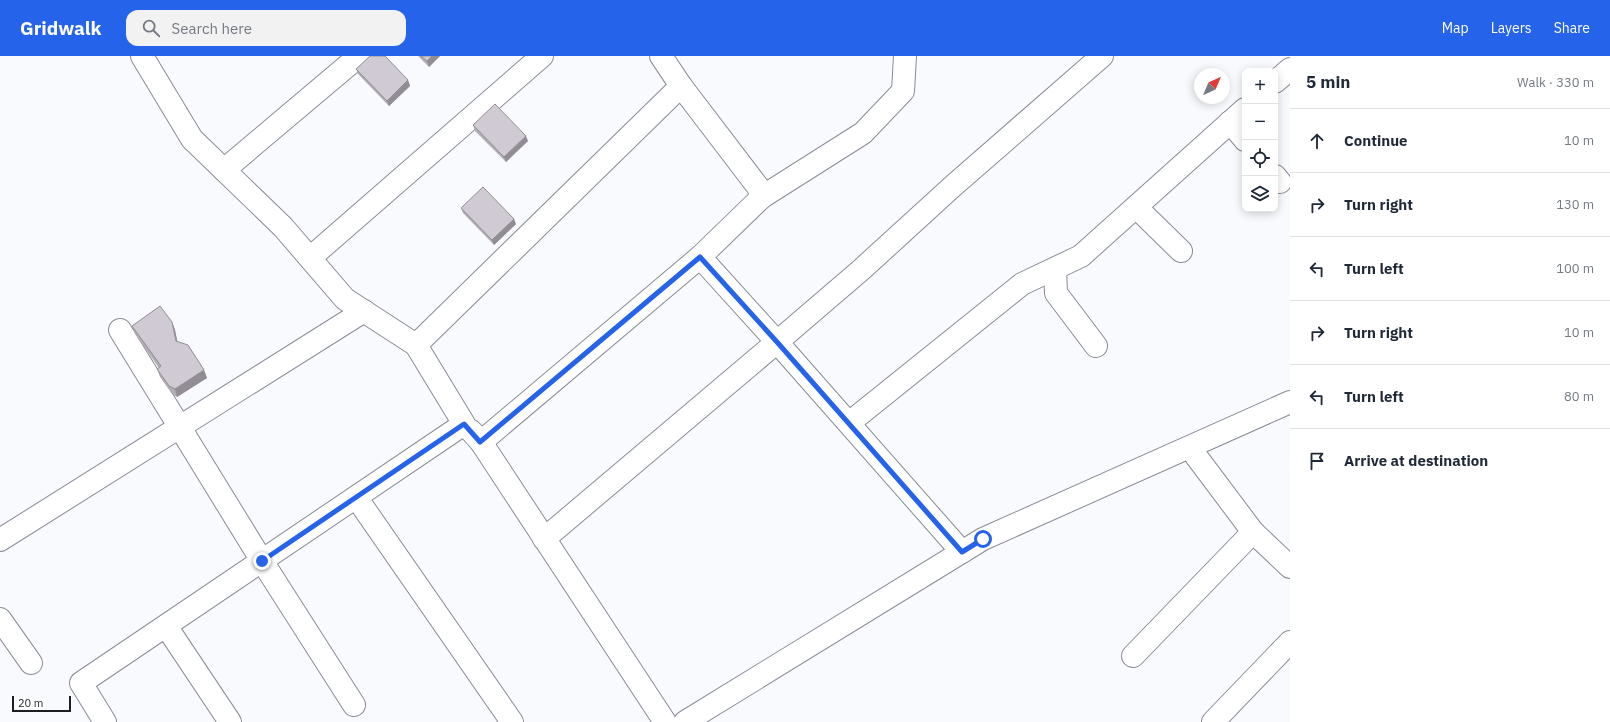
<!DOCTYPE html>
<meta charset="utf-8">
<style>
:root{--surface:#fff;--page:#f2f2f3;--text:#1f2937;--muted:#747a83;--line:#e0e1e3;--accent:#2563eb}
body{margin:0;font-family:"IBM Plex Sans",sans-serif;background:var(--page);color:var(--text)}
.controls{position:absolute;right:12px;top:12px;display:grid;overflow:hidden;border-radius:8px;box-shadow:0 2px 10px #0003}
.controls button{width:36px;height:36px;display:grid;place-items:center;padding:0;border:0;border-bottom:1px solid var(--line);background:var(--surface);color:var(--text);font:20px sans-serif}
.compass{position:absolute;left:1194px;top:12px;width:36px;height:36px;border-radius:50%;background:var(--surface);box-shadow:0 2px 10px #0003;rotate:44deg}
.scale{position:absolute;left:12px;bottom:10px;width:59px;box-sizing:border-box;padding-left:4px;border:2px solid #1d1e22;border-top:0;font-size:11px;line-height:14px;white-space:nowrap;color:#1d1e22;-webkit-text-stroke:3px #fff;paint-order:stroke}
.stop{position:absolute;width:12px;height:12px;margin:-9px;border:3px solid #2563eb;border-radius:50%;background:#fff}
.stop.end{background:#2563eb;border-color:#fff;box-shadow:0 1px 4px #0008}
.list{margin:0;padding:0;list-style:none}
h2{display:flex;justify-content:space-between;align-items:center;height:52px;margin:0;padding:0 16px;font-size:17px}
h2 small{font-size:13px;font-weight:400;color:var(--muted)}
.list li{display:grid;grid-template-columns:26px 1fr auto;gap:12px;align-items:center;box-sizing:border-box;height:64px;padding:0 16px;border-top:1px solid var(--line)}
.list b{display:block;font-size:15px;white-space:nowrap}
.list em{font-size:13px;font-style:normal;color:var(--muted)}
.icon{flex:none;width:22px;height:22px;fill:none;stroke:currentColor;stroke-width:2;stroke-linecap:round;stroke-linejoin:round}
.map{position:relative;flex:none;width:1290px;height:666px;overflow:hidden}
header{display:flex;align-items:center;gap:24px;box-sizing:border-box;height:56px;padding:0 20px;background:var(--accent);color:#fff}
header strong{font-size:19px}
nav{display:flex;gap:22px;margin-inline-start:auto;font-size:14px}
.search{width:280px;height:36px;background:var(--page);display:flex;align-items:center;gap:10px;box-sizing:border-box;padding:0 14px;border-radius:12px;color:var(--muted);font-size:15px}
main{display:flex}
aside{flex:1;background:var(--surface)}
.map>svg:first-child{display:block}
</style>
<header>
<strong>Gridwalk</strong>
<div class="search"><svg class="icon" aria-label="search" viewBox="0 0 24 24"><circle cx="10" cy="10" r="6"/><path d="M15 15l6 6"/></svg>Search here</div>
<nav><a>Map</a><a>Layers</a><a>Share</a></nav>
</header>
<main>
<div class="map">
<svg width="1290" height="666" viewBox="0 0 1290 666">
<rect width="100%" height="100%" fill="#f8fafe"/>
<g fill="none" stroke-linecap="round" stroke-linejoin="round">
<!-- street casing -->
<g stroke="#898c96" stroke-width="24">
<g id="street">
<path d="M142,0L192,83L283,171L345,243L416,289"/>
<path d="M1275,26L1290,13"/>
<path d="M681,30L758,131L762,141L700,201L777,286L861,214L953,130L1102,0"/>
<path d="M1230,66L1245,84"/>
<path d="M224,114L359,0"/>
<path d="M1275,120L1280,126"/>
<path d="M762,141L863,77L903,35L905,0"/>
<path d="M1136,151L1181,195"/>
<path d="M310,202L542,0"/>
<path d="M1055,213L1056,237L1096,290"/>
<path d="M120,274L262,505L354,649"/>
<path d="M849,367L1022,228L1081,200L1245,53"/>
<path d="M471,375L481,386L700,201"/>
<path d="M481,386L665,666"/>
<path d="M1190,392L1253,476L1290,511"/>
<path d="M356,441L512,666"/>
<path d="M544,483L777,286L962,496"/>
<path d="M0,484L364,255"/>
<path d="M0,563L31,607"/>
<path d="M166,570L230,666"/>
<path d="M1133,600L1253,476"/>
<path d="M105,666L81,627L464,368L416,289L681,30L661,0"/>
<path d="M685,666L983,483L1290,346"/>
<path d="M1213,666L1290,586"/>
</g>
</g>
<!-- street -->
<use href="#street" stroke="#fff" stroke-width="22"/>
</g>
<!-- wall -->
<g fill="#b3aeb6">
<path d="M418,0H440L429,11Z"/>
<path d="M356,13L408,24L410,30L389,50L358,18Z"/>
<path d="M473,69L528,85L506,106L475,75Z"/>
<path d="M461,152L516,168L494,189L463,157Z"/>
<path d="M172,266L175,274L177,285L204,314L207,322L177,341L172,338L160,321L157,313L159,312L135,278L132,270Z"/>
</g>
<!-- shaded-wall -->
<g fill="#928d94">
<path d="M432,0H440L429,11L427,5Z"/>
<path d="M408,24L410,30L389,50L387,45Z"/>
<path d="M526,80L528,85L506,106L504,101Z"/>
<path d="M514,163L516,168L494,189L492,184Z"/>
<path d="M172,266L175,274L179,293L176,285Z"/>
<path d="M204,314L207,322L177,341L175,333Z"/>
</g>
<!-- building -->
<g fill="#d0cad4" stroke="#928d94">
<path d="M370,0H385L408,24L387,45L356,13Z"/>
<path d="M421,0H432L427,5Z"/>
<path d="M495,48L526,80L504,101L473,69Z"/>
<path d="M483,131L514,163L492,184L461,152Z"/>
<path d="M160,250L172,266L176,285L188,289L204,314L175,333L169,330L157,313L161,310L132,270Z"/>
</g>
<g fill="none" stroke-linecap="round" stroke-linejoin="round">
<!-- route -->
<path stroke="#2563eb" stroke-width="5" d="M262,505L464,368L480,386L700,201L777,286L962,496L983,483"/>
</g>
</svg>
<div class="controls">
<button>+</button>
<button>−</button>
<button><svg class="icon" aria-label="locate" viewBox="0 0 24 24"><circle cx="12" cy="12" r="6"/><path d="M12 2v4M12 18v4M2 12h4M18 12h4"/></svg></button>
<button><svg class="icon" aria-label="layers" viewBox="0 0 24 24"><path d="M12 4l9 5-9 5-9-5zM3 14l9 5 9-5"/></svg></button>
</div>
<svg class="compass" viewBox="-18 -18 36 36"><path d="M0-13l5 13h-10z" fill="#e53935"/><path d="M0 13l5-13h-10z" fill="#747a83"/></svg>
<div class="scale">20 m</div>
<div class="stop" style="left:983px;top:483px"></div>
<div class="stop end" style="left:262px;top:505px"></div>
</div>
<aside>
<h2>5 min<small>Walk · 330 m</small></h2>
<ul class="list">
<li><svg class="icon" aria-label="ahead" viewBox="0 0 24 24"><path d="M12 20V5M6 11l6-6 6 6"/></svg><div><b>Continue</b></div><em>10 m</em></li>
<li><svg class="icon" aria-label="right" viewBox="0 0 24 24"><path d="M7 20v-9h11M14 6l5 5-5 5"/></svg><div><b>Turn right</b></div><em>130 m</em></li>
<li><svg class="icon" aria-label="left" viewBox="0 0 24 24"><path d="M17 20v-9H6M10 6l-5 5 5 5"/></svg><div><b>Turn left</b></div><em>100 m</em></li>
<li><svg class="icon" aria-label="right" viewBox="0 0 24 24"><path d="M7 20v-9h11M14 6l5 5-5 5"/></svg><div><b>Turn right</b></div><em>10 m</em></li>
<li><svg class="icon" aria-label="left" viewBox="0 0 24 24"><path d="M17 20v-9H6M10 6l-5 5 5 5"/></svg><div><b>Turn left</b></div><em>80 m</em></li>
<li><svg class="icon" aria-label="arrive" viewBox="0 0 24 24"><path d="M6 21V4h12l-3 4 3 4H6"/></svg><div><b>Arrive at destination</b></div></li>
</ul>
</aside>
</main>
